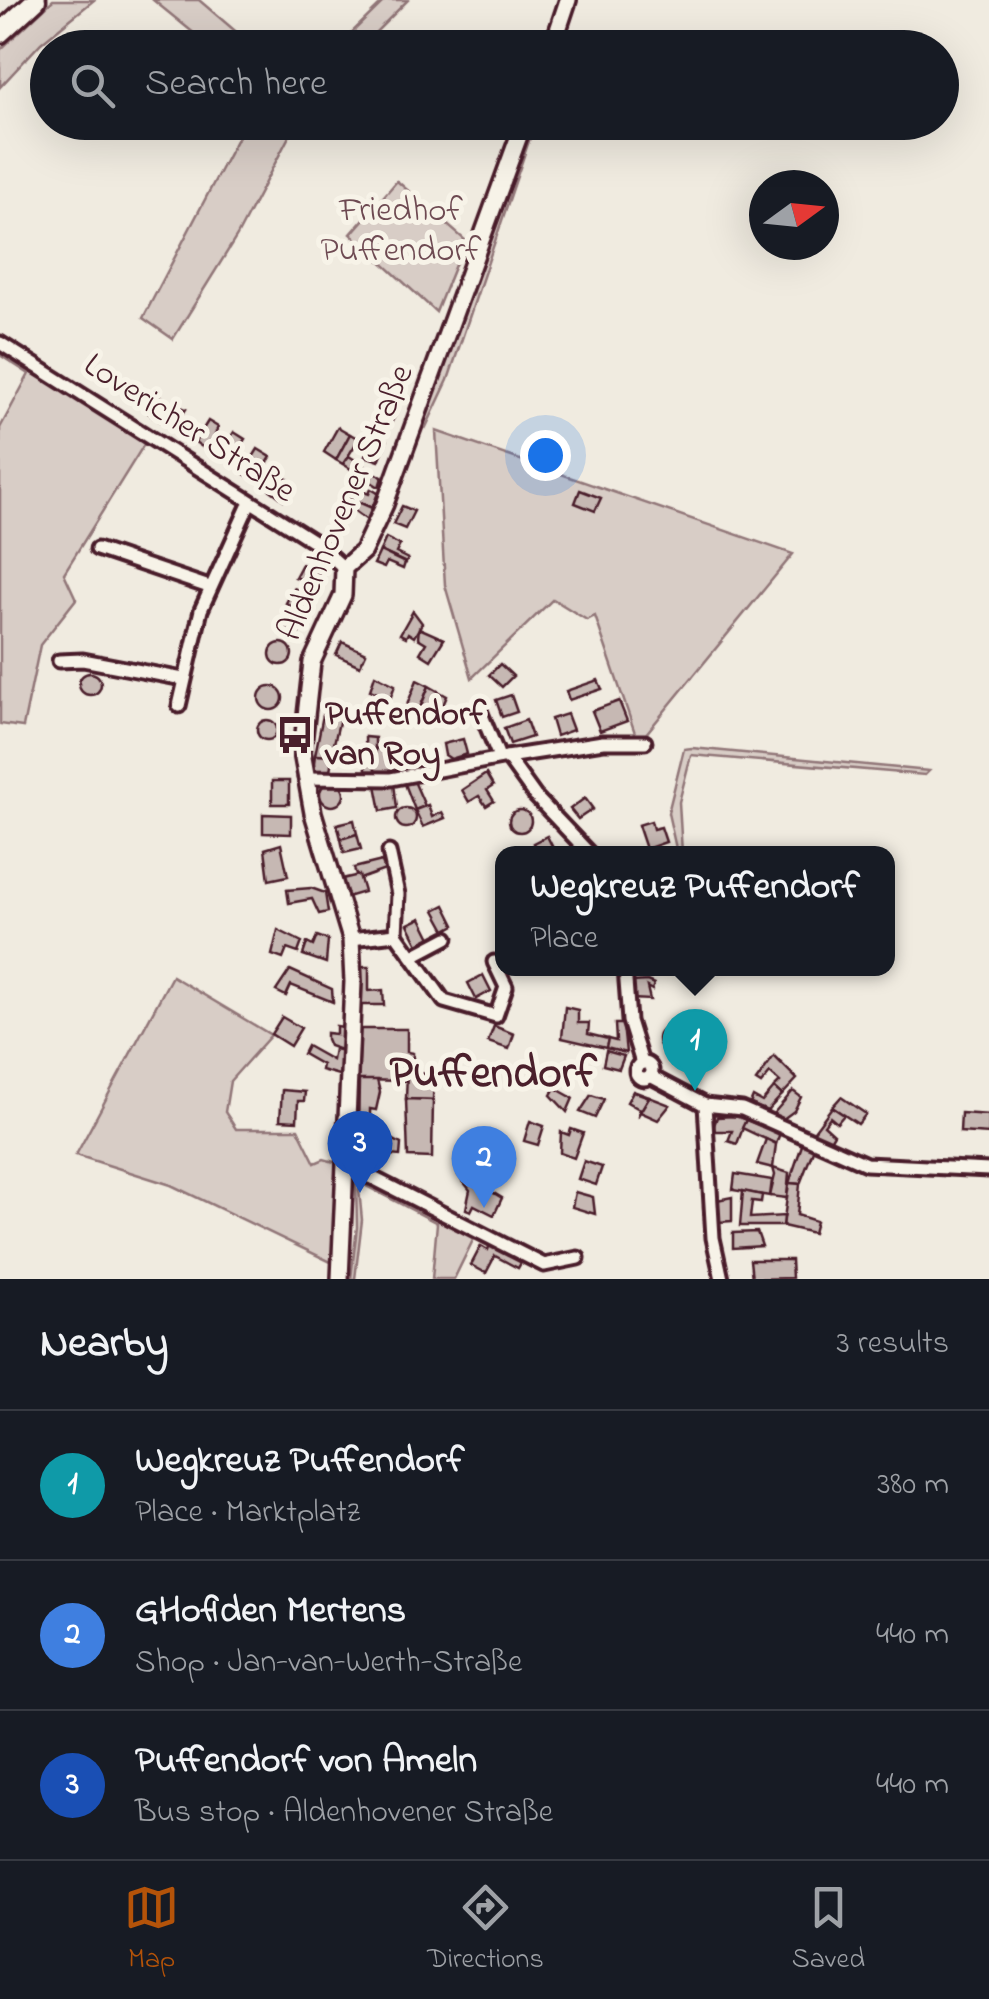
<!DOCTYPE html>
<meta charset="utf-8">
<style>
:root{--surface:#171b24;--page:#20242c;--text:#f1f3f6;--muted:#9ea1a6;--line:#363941;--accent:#b45309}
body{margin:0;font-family:"Indie Flower",sans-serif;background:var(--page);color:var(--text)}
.compass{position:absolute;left:749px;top:170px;width:90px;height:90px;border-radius:50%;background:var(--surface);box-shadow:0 10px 40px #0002;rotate:75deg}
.you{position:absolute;left:545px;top:455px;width:35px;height:35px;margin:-25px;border:8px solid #fff;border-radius:50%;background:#1a73e8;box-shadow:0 0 0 15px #1a73e833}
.badge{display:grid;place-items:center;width:65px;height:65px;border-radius:50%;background:var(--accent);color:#fff;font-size:32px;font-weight:700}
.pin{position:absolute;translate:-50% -82px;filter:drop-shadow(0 2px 5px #0008)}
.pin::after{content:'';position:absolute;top:52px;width:35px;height:30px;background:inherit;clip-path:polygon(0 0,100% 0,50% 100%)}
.popup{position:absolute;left:495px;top:846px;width:400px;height:130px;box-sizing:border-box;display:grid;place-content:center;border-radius:20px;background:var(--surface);filter:drop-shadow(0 2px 8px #0005);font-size:32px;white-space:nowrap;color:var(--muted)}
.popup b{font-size:38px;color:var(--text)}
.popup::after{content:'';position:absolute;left:50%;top:100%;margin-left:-20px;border:20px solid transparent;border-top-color:var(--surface)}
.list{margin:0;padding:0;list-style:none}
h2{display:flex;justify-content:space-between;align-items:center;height:130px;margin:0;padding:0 40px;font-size:42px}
h2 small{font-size:32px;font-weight:400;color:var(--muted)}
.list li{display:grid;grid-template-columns:65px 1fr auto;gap:30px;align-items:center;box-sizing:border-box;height:150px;padding:0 40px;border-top:2px solid var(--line)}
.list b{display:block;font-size:38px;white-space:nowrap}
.list p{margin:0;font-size:32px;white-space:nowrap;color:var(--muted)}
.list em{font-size:32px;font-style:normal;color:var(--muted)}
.icon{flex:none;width:55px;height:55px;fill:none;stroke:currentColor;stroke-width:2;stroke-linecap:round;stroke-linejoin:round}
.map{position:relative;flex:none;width:989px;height:1279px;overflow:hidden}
.search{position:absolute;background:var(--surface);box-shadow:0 10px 40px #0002;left:30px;right:30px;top:30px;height:110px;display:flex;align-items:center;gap:25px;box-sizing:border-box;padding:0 35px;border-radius:55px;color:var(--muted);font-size:38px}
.sheet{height:580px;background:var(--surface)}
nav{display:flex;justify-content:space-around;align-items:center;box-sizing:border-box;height:140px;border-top:2px solid var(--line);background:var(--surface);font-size:28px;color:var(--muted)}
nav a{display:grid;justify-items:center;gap:5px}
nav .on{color:var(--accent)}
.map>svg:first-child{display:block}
</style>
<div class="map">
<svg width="989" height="1279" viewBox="0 0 989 1279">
<rect width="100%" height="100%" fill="#f0ebe0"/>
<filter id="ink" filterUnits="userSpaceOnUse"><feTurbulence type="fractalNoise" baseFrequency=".01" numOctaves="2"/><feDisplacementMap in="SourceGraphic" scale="20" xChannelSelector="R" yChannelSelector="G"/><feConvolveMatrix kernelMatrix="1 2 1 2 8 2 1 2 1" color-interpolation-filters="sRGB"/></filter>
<g filter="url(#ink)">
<!-- green -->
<g fill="#d8cdc6" stroke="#917678" stroke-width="2.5">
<path d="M53,0H94L41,43L0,87V50Z"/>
<path d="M153,0H199L254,47H211Z"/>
<path d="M385,0H408L361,47H337Z"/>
<path d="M245,123H296L237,236L173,339L143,318Z"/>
<path d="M530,123H535L448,380L426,427L423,419Z"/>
<path d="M397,181L465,240L436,312L351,234Z"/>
<path d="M0,349L145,443L64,573L76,599L40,645L23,727L0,724V428L29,374L0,355Z"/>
<path d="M436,431L793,554L645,735L636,736L595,616L587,620L553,599L472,678L445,585Z"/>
<path d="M684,749L692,748L929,771L925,775L691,755L679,802L682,853H677L668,813Z"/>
<path d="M172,976L271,1035L230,1081L225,1112L236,1129H298L315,1163L324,1159L341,1164L333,1263L171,1185L76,1155Z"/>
<path d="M366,1180L475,1236L454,1279H432L437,1223L364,1185L359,1189L362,1220L355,1279H351L357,1227L356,1182Z"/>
</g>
<!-- building -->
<g fill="#c6b8b3" stroke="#4a1f2b" stroke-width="2.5">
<path d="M158,394L171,403L160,421L147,412Z"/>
<path d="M381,402L397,412L390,425L373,416Z"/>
<path d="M171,403L186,409L173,429L160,421Z"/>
<path d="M208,421L218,427L208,451L195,442Z"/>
<path d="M338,427L350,434L336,460L324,452Z"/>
<path d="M234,432L245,439L230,463L219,455Z"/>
<path d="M350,434L359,439L343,464L336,460Z"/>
<path d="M372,435L387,441L379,461L365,456Z"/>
<path d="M258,449L271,457L256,481L243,473Z"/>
<path d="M349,456L382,477L379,487L343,464Z"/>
<path d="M275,471L292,482L284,500L265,486Z"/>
<path d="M371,489L378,493L372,508L355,501L359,490L369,494Z"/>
<path d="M580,490L601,498L595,511L575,503Z"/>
<path d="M349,498L372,508L367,520L345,504Z"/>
<path d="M402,506L414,511L405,529L393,524Z"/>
<path d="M386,538L400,545L396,553L408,559L406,563L380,551Z"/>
<path d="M380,551L405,563L403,569L387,562L384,568L374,564Z"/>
<path d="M302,564L324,576L319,586L295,577Z"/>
<path d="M294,588L314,598L306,613L286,603Z"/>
<path d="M413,611L422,623L414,637L408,633L406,637L400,634Z"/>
<path d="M283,620L301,626L297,639L279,633Z"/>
<path d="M419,628L444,639L431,660L420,653L426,643L418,638Z"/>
<path d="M342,642L366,653L360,666L336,655Z"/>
<circle cx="281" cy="654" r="11"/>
<path d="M500,664L513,676L502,687L489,675Z"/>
<circle cx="90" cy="684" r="11"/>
<path d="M375,675L395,685L390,699L370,690Z"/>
<path d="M417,680L429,686L417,715L405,710Z"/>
<path d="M598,680L602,689L569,700L566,691Z"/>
<circle cx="271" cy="698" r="12"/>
<path d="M429,686L447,696L437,719L419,711Z"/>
<path d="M511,695L517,712L502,717L496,700Z"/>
<path d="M619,701L627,721L600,731L592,711Z"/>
<path d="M567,714L573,730L556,736L551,719Z"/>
<path d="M323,715L340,718L331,756L315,755Z"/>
<path d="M526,720L532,737L510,744L504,728Z"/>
<circle cx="267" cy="730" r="10"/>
<path d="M365,737L375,738V773H366Z"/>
<path d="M463,739L467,754L451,759L445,755L443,744Z"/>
<path d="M375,748L415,757L408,762L409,772L375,773Z"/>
<path d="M315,755L332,756L330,772L313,770Z"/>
<path d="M486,774L493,786L487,790L494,801L486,806L479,796L469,802L462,790Z"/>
<rect x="272" y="781" width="17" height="23"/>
<path d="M414,781L425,806L415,810L405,784Z"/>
<circle cx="332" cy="794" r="12"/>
<path d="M394,784L397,808L381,811L376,785Z"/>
<path d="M585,798L593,809L578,819L570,809Z"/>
<path d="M428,805L432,817L442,812L445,818L423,827L415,810Z"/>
<circle cx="406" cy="818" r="10"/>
<circle cx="520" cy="821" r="11"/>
<path d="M263,814L291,815V834L263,833Z"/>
<path d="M354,820L357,834L341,839L337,824Z"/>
<path d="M651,821L653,829L661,827L666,842L646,849L638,825Z"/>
<path d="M357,834L361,849L344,853L341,839Z"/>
<path d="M547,836L556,854H538L533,843Z"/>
<path d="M281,844L288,876L269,880L265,849Z"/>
<path d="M382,861L385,870L360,879L356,875L354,868Z"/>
<path d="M359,875L364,892L347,897L342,879Z"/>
<path d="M311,888L325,893L328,912L319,914L312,899L289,903L287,890Z"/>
<path d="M445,905L455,925L446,930L435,910Z"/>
<path d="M421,918L431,938L418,944L408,924Z"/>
<path d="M278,930L302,942L298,953L287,949L283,959L272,955Z"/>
<path d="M317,936L328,940L326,963L303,955L307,943L313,946Z"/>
<path d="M359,967H369V991L383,990L384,1005H360Z"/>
<path d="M290,970L332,989L333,1002L291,985L286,996L276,991Z"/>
<path d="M483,975L491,991L476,999L468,983Z"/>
<path d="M647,981L654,984L652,990L647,987L650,1000L632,999V982Z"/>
<path d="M565,1007L578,1010V1023H589L588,1034L608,1039L606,1048L562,1038Z"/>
<path d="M282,1017L301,1028L290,1046L271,1034Z"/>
<path d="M615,1024H623L626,1053L606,1048L608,1039L616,1041Z"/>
<path d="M336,1026L345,1027L344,1051L329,1046L326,1039V1033L336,1034Z"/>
<path d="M494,1026L514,1034L509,1049L488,1042Z"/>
<circle cx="669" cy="1039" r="11"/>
<path d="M360,1029H407V1052L413,1053V1058H407L406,1081L358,1080Z"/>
<path d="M307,1046L332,1060L334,1049L344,1051L342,1076L321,1070L322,1065L303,1054Z"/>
<circle cx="696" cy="1061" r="11"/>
<path d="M606,1051L624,1056L619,1069L603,1065Z"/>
<path d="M774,1056L797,1079L782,1095L774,1088L780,1082L770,1073L761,1084L756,1081Z"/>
<path d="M407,1073L434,1074L433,1100L406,1099Z"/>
<path d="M359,1080H377L380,1092L376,1110L370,1109V1137L358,1136Z"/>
<path d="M555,1088L573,1098L567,1112L551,1095Z"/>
<path d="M774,1088L782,1095L767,1111L750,1104L753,1097L762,1102Z"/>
<path d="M282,1090L305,1092L304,1101H298L297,1121L280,1120Z"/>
<path d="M633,1091L649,1097L639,1114V1109L627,1102Z"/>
<path d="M793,1091L801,1097L794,1111L783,1119L773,1114Z"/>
<path d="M591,1095L604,1099L595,1118L580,1112Z"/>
<path d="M649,1097L670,1105L658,1120L640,1112Z"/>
<path d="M841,1097L866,1114L858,1124L832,1107Z"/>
<path d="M406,1099L433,1100L432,1158L408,1157Z"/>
<path d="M832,1107L844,1115L837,1123L830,1117L824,1125L834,1134L828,1144L811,1135Z"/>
<path d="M961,1113L989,1115V1134L960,1132Z"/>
<path d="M736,1116L746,1120L737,1144L728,1141L732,1131H712L717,1117Z"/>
<path d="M746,1120L780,1133L776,1144L742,1128Z"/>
<path d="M530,1121L544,1126L538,1145L524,1141Z"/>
<path d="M571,1129L583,1133L574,1158L560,1153L561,1132L569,1135Z"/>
<path d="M358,1136L392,1139L401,1144L400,1156L357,1152Z"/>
<path d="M766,1139L776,1144L773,1168L757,1164Z"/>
<path d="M803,1142L814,1148L800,1184L789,1183Z"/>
<path d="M465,1148L476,1151L469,1178L502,1198L494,1215L474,1205L471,1211L466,1209L470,1190L458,1175Z"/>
<path d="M584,1161L602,1167L596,1185L578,1179Z"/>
<path d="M773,1168L789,1173L787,1198L770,1196L775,1175Z"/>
<path d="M735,1174L772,1180L770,1196L733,1190Z"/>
<path d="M789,1183L800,1184L797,1215L816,1221L813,1233L783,1226Z"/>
<path d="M743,1191L762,1195L761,1202L752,1201L750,1218L784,1216L783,1226H740Z"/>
<path d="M575,1192L593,1197L595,1214L572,1207Z"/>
<path d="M732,1197V1221L718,1222L717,1200Z"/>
<path d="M757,1232L762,1246L733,1248V1233Z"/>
<path d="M490,1244L522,1261L518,1268L495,1256L486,1273L471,1265L481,1246L488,1250Z"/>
<path d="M750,1260H791L792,1278L752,1279Z"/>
</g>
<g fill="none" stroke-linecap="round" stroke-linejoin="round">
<!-- street casing -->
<g stroke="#4a1f2b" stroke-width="19">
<g id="street">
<path d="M0,343L315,542L344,568"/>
<path d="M97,549L209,587"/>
<path d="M59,661L83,660L183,679"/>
<path d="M179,706L201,610L250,502"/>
<path d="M479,708L499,757"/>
<path d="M507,757L603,742H645"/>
<path d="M305,778L391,779L507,757L535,796L590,854"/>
<path d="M389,852L398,894L396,934"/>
<path d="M351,939L396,934L444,1001L496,1016L506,987L494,962"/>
<path d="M413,956L447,938"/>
<path d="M625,968L629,1021L642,1063"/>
<circle cx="644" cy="1071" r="8"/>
<path d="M650,1076L705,1105L742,1109L866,1164L989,1170"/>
<path d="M705,1105L713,1238L722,1279"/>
<path d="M348,1170L373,1178L544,1265L578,1258"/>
</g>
</g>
<!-- secondary casing -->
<g stroke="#4a1f2b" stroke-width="22">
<g id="secondary">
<path d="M552,48L568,0"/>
<path d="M340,1279L353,982L351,939L313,813L302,752L312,662L343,595L344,568L363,551L385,504L524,122"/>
</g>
</g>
<!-- primary casing -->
<g stroke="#4a1f2b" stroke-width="25">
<path id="primary" d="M0,33L36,0"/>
</g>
<!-- street -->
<use href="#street" stroke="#f7f3e8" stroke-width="11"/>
<!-- secondary -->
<use href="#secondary" stroke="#f7f3e8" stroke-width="15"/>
<!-- primary -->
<use href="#primary" stroke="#f7f3e8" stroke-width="18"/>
</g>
</g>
<!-- icons -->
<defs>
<g id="bus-bare" transform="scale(3)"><path d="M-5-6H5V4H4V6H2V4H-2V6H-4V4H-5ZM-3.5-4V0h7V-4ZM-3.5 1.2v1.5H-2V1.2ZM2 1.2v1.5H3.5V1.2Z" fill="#4a1f2b" stroke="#f7f3e8" stroke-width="2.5" paint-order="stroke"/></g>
</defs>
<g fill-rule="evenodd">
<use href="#bus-bare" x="295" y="735"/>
</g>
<g text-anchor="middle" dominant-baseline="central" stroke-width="10" stroke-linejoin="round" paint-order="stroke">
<!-- park labels -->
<g font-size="35" fill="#6e4a52" stroke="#f7f3e8">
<text x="401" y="211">Friedhof<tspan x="401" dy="40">Puffendorf</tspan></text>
</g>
<!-- street labels -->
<g font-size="35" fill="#4a1f2b" stroke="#f7f3e8">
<text transform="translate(189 429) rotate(33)">Lovericher Straße</text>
<text transform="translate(347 503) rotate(-67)">Aldenhovener Straße</text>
</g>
<!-- poi labels -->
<g font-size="35" font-weight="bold" fill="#4a1f2b" stroke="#f7f3e8" text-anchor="start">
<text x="325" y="715">Puffendorf<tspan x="325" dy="40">van Roy</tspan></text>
</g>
<!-- district labels -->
<g font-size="45" font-weight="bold" fill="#4a1f2b" stroke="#f7f3e8">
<text x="493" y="1075">Puffendorf</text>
</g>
</g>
</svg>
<svg class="compass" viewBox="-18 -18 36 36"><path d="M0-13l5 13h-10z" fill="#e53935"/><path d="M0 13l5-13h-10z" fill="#9ea1a6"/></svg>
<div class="you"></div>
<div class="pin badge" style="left:695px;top:1091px;background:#0f9aa8">1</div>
<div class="popup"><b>Wegkreuz Puffendorf</b>Place</div>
<div class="pin badge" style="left:484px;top:1208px;background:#3f7fe0">2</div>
<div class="pin badge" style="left:360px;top:1193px;background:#1a4fb4">3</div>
<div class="search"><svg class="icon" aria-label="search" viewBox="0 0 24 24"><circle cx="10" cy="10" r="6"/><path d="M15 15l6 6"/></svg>Search here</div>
</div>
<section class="sheet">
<h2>Nearby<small>3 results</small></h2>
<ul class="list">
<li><span class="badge" style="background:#0f9aa8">1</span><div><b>Wegkreuz Puffendorf</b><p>Place · Marktplatz</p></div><em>380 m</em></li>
<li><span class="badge" style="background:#3f7fe0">2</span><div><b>GHoflden Mertens</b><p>Shop · Jan-van-Werth-Straße</p></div><em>440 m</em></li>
<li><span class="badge" style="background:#1a4fb4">3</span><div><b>Puffendorf von Ameln</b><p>Bus stop · Aldenhovener Straße</p></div><em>440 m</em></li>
</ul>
</section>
<nav>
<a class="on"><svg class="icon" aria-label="map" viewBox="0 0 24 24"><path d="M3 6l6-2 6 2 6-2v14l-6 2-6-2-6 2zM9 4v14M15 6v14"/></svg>Map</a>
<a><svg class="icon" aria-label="directions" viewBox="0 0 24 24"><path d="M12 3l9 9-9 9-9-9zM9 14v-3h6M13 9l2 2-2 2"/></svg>Directions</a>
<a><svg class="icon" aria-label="saved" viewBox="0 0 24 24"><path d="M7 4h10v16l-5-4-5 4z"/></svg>Saved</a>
</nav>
